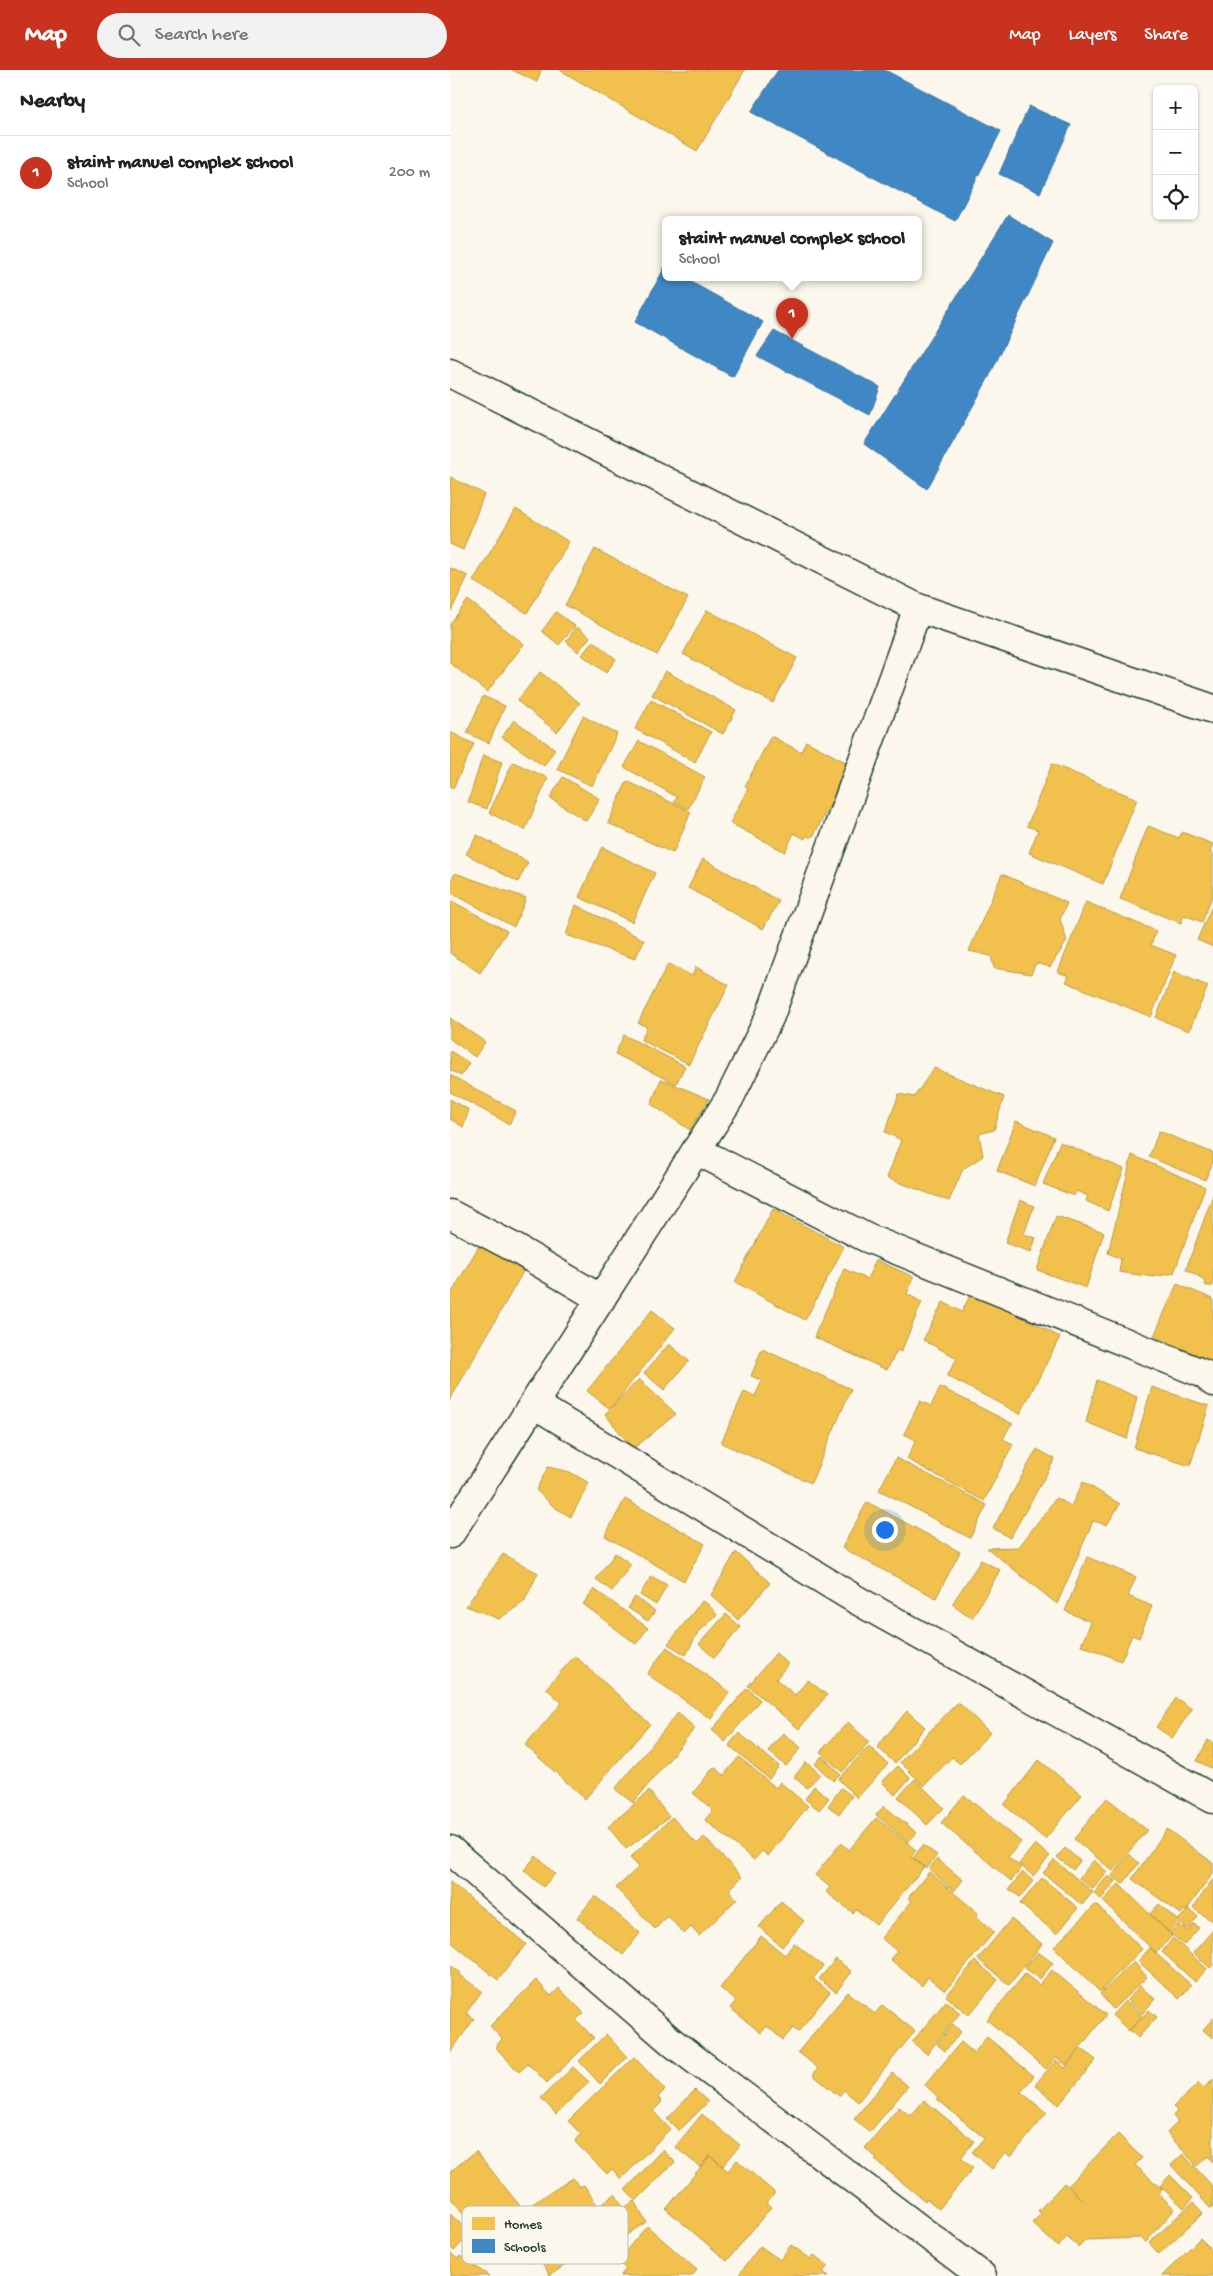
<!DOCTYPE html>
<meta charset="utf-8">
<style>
:root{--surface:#fff;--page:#f2f2f2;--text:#222;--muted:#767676;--line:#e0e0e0;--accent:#c8321e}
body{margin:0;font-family:"Gochi Hand",sans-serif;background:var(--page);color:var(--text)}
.controls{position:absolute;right:15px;top:15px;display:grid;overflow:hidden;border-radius:8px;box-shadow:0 1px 4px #0004}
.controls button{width:45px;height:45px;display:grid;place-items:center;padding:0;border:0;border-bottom:1px solid var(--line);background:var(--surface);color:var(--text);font:25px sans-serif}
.you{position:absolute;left:434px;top:1459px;width:18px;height:18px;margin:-12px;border:4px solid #fff;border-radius:50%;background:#1a73e8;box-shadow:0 0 0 8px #1a73e833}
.badge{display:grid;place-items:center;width:32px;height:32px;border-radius:50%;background:var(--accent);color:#fff;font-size:16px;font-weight:700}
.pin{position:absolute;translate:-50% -41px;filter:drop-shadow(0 1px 2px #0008)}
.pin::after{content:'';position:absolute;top:26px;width:18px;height:15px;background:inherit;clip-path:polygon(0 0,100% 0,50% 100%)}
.popup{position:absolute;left:212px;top:146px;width:260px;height:65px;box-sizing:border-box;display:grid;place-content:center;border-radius:8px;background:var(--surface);filter:drop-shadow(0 1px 4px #0005);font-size:16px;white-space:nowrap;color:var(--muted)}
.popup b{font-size:19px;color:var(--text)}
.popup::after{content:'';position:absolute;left:50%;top:100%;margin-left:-10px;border:10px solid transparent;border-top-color:var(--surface)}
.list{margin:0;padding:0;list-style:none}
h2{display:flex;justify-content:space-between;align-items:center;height:65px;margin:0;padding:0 20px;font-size:21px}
h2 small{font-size:16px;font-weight:400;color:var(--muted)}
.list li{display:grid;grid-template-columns:32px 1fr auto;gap:15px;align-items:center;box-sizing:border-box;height:75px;padding:0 20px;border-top:1px solid var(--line)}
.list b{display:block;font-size:19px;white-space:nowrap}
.list p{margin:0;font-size:16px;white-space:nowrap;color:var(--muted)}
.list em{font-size:16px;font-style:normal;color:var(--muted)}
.icon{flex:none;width:28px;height:28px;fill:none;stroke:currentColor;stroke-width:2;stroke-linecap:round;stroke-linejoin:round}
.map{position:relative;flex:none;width:763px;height:2206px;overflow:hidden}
header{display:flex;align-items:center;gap:30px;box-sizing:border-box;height:70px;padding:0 25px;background:var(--accent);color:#fff}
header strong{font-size:24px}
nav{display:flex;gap:28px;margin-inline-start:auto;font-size:18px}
.search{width:350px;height:45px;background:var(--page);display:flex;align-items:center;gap:12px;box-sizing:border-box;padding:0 18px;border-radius:28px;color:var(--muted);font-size:19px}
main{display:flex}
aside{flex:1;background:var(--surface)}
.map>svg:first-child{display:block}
</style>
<header>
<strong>Map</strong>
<div class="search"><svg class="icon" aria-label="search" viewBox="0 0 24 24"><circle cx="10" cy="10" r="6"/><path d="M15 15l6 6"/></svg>Search here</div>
<nav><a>Map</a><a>Layers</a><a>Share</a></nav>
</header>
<main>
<aside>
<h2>Nearby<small></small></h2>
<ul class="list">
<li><span class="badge">1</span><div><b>staint manuel complex school</b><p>School</p></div><em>200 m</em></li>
</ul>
</aside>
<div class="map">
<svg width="763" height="2206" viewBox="0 0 763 2206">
<rect width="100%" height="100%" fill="#fbf7ec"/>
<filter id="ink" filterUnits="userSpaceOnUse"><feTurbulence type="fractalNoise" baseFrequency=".02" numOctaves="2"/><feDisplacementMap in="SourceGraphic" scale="10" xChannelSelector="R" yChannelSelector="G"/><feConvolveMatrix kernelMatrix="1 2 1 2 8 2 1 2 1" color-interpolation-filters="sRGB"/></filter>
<g filter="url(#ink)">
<!-- homes -->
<g fill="#f2c14e" stroke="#b39946">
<path d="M62,0H91L87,12Z"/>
<path d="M110,0H295L247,81Z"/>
<path d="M0,407L34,424L13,480L0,474Z"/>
<path d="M66,439L119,472L77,543L23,511Z"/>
<path d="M145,479L238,528L207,585L115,535Z"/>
<path d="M0,498L18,506L1,541H0Z"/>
<path d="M18,530L74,574L37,622L0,593V554Z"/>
<path d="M257,540L347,588L323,633L233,584Z"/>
<path d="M106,542L125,556L109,575L92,561Z"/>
<path d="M127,557L140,567L128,582L116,571Z"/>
<path d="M143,571L166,589L156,603L132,585Z"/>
<path d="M215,601L286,640L273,664L202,625Z"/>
<path d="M90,602L130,633L107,662L67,631Z"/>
<path d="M33,626L55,636L39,673L17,663Z"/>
<path d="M201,630L261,662L245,692L185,659Z"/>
<path d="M133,646L167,664L142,716L107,699Z"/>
<path d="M64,650L105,679L94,696L52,667Z"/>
<path d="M0,662L24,674L3,718L0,717Z"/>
<path d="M321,666L351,682L356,671L401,695L364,765L360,768L357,765L355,769L344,763L335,782L280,753L298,718L295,716Z"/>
<path d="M189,671L255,707L238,739L224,732L227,727L174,697Z"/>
<path d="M33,685L52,692L37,739L18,732Z"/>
<path d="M63,692L98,708L75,760L39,743Z"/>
<path d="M602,694L687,729L653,814L579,783L588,760L577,756Z"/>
<path d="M113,707L150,729L136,751L100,728Z"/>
<path d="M177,711L241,742L223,783L158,753Z"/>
<path d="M698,756L729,768L732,762L763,774L760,782L763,783V824L752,852L734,845L731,853L670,829Z"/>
<path d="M27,765L78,792L68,812L16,784Z"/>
<path d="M152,777L205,803L182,852L129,827Z"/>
<path d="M253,789L329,831L313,859L238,818Z"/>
<path d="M5,803L76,828L64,857L0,822V813Z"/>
<path d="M552,804L617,833L610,849L617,871L600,897L586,893L581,904L544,898L541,886L519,881Z"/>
<path d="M0,830L57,861L30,903L0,883Z"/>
<path d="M636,832L706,861L701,875L726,885L701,947L616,912L619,906L608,902Z"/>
<path d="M763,834V877L747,870Z"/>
<path d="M126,835L194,870L185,889L116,865Z"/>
<path d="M218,894L242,906L246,897L279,915L239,994L191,970L197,957L188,953Z"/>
<path d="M724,902L758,916L739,961L706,948Z"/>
<path d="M0,948L35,972L25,987L0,969Z"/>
<path d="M174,965L235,996L226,1014L165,984Z"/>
<path d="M0,981L19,993L11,1006L0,1000Z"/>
<path d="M484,998L554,1027L544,1060L529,1064L533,1086L513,1099L499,1131L437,1108L451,1070L435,1062L449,1024L464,1027Z"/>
<path d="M0,1005L66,1041L59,1054L0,1022Z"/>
<path d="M211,1009L259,1029L240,1060L201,1034Z"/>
<path d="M0,1029L19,1040L13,1057L0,1049Z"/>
<path d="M566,1051L604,1067L585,1116L547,1101Z"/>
<path d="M709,1061L763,1083V1092L755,1110L699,1087Z"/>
<path d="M610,1072L674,1099L658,1141L636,1131L638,1126L626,1121L624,1126L593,1114Z"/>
<path d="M682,1085L755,1117L724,1203L703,1207L669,1202L671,1189L658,1183Z"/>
<path d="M763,1125V1216H756L753,1209L736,1199Z"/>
<path d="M570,1130L584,1136L574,1164L586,1168L581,1182L555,1173Z"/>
<path d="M323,1139L394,1177L355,1250L285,1212Z"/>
<path d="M606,1146L654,1162L636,1218L587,1200Z"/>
<path d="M30,1174L74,1200L0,1330V1226Z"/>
<path d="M426,1190L464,1207L457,1224L472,1232L451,1282L447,1280L437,1300L364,1267L394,1199L417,1209Z"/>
<path d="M727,1214L763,1229V1292L704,1266Z"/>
<path d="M519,1219L610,1267L570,1344L497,1306L507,1288L473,1270L493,1232L512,1242L522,1221Z"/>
<path d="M202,1240L225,1258L160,1339L137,1321Z"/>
<path d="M219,1274L239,1291L214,1320L194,1303Z"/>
<path d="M312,1279L401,1319L361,1413L271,1373L294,1322L305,1326L312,1311L301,1306Z"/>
<path d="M189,1309L226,1344L183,1379L155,1344Z"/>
<path d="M647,1310L687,1327L677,1369L636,1352Z"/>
<path d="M490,1317L563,1354H561L553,1369L563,1374L534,1431L457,1389L466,1370L454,1364L470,1331L481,1336Z"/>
<path d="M702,1317L759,1336L740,1396L684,1378Z"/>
<path d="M587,1379L605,1389L560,1468L543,1458Z"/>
<path d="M446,1388L537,1435L520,1468L429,1420Z"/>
<path d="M98,1397L120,1402L139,1413L121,1447L104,1437L86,1420Z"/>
<path d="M633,1412L670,1434L657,1455L643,1451L607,1534L537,1478L569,1477L606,1428L621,1436Z"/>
<path d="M175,1429L255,1474L234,1511L155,1466Z"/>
<path d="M417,1432L510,1482L486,1528L392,1478Z"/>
<path d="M286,1482L320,1513L288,1550L261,1525Z"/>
<path d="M165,1483L181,1494L162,1521L146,1509Z"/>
<path d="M53,1484L88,1503L74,1532L49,1549L16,1536Z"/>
<path d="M637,1487L686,1507L678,1526L702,1536L689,1568L682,1565L671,1591L631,1575L641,1552L615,1541Z"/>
<path d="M531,1490L550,1500L522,1548L502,1534Z"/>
<path d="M201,1506L217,1515L206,1535L190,1525Z"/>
<path d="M144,1519L198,1558L186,1574L133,1534Z"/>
<path d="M185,1527L205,1541L198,1551L178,1538Z"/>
<path d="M252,1531L258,1534L267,1545L247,1564L236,1585L218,1574Z"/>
<path d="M276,1544L291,1557L264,1588L249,1574Z"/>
<path d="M217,1577L280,1622L261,1649L197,1604Z"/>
<path d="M326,1583L338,1594L326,1609L345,1625L358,1610L377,1625L349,1659L298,1616Z"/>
<path d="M125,1586L200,1654L135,1729L75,1675L112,1633L96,1618Z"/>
<path d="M297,1618L310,1630L275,1672L262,1660Z"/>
<path d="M726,1628L742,1639L722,1668L706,1657Z"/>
<path d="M508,1632L540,1663L510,1694L502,1687L474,1716L450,1692Z"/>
<path d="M457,1641L475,1657L445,1693L427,1677Z"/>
<path d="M228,1643L245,1658L183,1733L165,1719Z"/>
<path d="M398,1652L419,1672L392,1702L370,1682Z"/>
<path d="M289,1663L329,1696L319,1709L279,1675Z"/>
<path d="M333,1663L351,1678L336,1696L318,1681Z"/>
<path d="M758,1670L763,1673V1699L747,1691Z"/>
<path d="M419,1676L438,1694L407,1728L388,1709Z"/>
<path d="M372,1686L390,1704L383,1711L365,1694Z"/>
<path d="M289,1687L326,1718L330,1712L358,1736L318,1786L312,1781L304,1790L255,1750L263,1740L243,1723L264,1697L274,1705Z"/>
<path d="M589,1690L632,1725L595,1769L554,1735Z"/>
<path d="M356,1692L370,1704L357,1718L344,1707Z"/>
<path d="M448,1696L460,1708L445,1725L432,1712Z"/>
<path d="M465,1709L494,1738L477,1755L448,1727Z"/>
<path d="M364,1716L379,1728L369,1740L355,1729Z"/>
<path d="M391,1718L402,1726L389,1744L378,1736Z"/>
<path d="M199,1721L219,1747L176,1779L158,1757Z"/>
<path d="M514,1725L571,1772L558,1787L572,1798L561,1811L491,1753Z"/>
<path d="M657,1728L697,1760L663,1801L624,1769Z"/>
<path d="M434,1736L467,1763L458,1772L426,1745Z"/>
<path d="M222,1747L247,1774L254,1767L292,1807L279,1820L287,1829L249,1866L241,1857L234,1864L218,1846L205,1859L166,1818L189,1797L180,1788Z"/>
<path d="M426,1748L466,1780L461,1787L474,1797L426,1855L406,1839L403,1843L376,1822L380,1817L365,1805L391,1773L399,1780Z"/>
<path d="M717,1759L763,1793V1803L736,1841L734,1840L731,1844L682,1809Z"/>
<path d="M585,1774L600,1786L583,1806L569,1794Z"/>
<path d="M473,1775L487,1785L477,1798L463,1788Z"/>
<path d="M615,1778L630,1791L623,1800L607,1787Z"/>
<path d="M679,1784L689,1793L673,1814L662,1806Z"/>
<path d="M86,1786L105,1804L93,1817L74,1800Z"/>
<path d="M487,1789L513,1810L504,1821L479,1799Z"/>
<path d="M604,1790L643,1822L632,1835L593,1803Z"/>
<path d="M644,1790L657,1802L643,1819L629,1808Z"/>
<path d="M479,1802L528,1843L526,1846L544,1862L495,1921L478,1907L472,1916L440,1889L447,1881L431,1868L462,1831L458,1828Z"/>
<path d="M573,1802L583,1811L570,1827L559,1819Z"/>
<path d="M658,1806L666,1811L651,1829L644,1823Z"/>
<path d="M592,1808L628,1838L607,1864L570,1834Z"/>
<path d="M763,1809V1852L743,1838Z"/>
<path d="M0,1812L76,1874L48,1910L0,1871Z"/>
<path d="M669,1814L722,1866L706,1883L653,1831Z"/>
<path d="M145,1826L190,1863L173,1885L127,1848Z"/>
<path d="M331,1831L354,1851L332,1877L309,1857Z"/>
<path d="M646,1834L692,1879L650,1922L604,1877Z"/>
<path d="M709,1834L728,1851L719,1862L700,1844Z"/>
<path d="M739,1839L748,1847L737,1859L728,1850Z"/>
<path d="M561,1849L592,1874L559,1915L528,1889Z"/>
<path d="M729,1853L737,1861L744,1854L749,1858L734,1875L720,1863Z"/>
<path d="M763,1860V1895L760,1898L743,1883Z"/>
<path d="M311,1866L335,1885L344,1873L373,1896L363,1909L380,1922L348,1962L343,1958L333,1970L317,1956L311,1963L280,1938L286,1931L270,1918Z"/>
<path d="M723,1868L757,1899L745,1912L712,1882Z"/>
<path d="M700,1878L741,1915L729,1929L688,1891Z"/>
<path d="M588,1882L603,1893L590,1909L575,1898Z"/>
<path d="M386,1889L402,1902L386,1922L369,1909Z"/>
<path d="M525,1891L548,1910L519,1945L496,1926Z"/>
<path d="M684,1892L697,1907L663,1939L650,1924Z"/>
<path d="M0,1895L11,1903L9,1905L32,1921L16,1943L24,1949L0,1983Z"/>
<path d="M602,1900L656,1945L616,1995L606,1987L596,1999L537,1950L575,1904L589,1915Z"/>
<path d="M86,1910L101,1926L109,1918L134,1943L126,1950L144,1968L97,2013L78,1994L69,2002L45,1977L52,1969L40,1956Z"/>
<path d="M690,1916L705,1929L692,1944L677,1930Z"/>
<path d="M398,1922L425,1944L432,1935L465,1961L408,2032L394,2020L389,2026L363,2005L368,1998L348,1982Z"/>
<path d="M496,1931L510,1943L477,1984L462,1972Z"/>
<path d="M675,1931L692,1946L679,1961L662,1945Z"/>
<path d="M699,1940L707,1947L688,1968L680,1960Z"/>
<path d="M763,1948V1968L753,1960Z"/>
<path d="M503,1954L511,1962L495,1981L487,1974Z"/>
<path d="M156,1964L177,1987L150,2014L129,1991Z"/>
<path d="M537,1967L584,2006L571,2022L597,2043L561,2087L555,2082L542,2099L522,2082L534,2068L487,2029L488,2027L475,2015L511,1972L524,1983Z"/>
<path d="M631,1978L646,1990L609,2035L585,2015L606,1990L615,1998Z"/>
<path d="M184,1987L215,2020L208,2027L212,2032L203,2041L220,2059L171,2109L162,2099L157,2104L125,2072L131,2064L118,2051Z"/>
<path d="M123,1997L139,2012L106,2044L91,2028Z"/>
<path d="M442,2003L458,2016L420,2062L404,2049Z"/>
<path d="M763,2009V2092L758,2086L747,2096L717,2063L728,2052L723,2046L727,2041L723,2037L749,2013L754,2018Z"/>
<path d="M245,2020L258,2032L229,2061L217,2049Z"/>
<path d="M474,2030L524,2071L511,2088L523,2098L489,2139L477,2129L475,2131L425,2090L427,2088L415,2078L449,2037L461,2046Z"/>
<path d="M252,2044L290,2075L273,2096L260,2085L250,2097L225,2077Z"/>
<path d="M668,2064L692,2088L685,2095L712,2119L709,2124L725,2139L696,2172L691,2168L635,2170L628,2177L617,2167L608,2177L582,2153L591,2144L588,2141L614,2113L633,2131L618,2115Z"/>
<path d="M213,2080L225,2092L186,2131L175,2120Z"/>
<path d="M26,2081L70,2136L32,2167L0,2127V2102Z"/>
<path d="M733,2084L763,2117V2137L761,2139L721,2095Z"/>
<path d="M260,2086L278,2101L287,2090L325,2123L316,2133L321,2137L277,2191L216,2139Z"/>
<path d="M720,2105L743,2128L734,2138L710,2116Z"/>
<path d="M123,2108L129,2117L134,2115L159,2153L154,2157L160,2166L100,2205L89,2188L80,2193L60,2161L68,2157L62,2147Z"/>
<path d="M165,2124L174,2138L184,2131L196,2152L166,2172L156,2157L164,2152L152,2134Z"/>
<path d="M743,2132L753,2143L709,2184L699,2173Z"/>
<path d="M0,2144L21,2163L4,2181L0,2177Z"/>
<path d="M197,2156L247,2200L242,2206H170L176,2199L167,2191Z"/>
<path d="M750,2168L763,2181V2206H712Z"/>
<path d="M341,2175L361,2189L364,2185L378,2196L373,2202L379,2206H288L310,2176L330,2190Z"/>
<path d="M0,2183L8,2189L10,2186L39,2206H0Z"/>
</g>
<!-- schools -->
<g fill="#3f88c5" stroke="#35729a">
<path d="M328,0H435L551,61L505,151L301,42Z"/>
<path d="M579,36L621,55L590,123L549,104Z"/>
<path d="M558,145L603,173L539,307L477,419L414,374Z"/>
<path d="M215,197L216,208H234L313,252L283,307L185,252Z"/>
<path d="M324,261L430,317L420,345L307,286Z"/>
</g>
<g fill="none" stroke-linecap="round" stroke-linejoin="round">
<!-- street casing -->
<g stroke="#1f3d34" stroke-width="31">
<g id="street">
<path d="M246,1080L417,1168L754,1304L763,1312"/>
<path d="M0,1144L63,1177L151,1229"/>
<path d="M84,1334L405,1529L763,1729"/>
<path d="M0,1780L223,1973L532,2206"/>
</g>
</g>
<!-- secondary casing -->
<g stroke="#1f3d34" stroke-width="31">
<g id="secondary">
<path d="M0,303L468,538L763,639"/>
<path d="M0,1464L279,1029L320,946L468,538"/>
</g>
</g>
<!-- street -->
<use href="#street" stroke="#fbf7ec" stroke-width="28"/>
<!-- secondary -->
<use href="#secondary" stroke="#fbf7ec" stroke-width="28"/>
</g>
</g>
<!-- legend -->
<rect x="12" y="2136" width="166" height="58" rx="8" fill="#fbf7ec" stroke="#b9bfb5" stroke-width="1"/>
<rect x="22" y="2147" width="23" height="13" fill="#f2c14e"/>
<rect x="22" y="2169" width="23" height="14" fill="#3f88c5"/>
<g font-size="14" fill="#1f3d34">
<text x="54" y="2158">Homes</text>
<text x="54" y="2181">Schools</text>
</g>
</svg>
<div class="controls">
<button>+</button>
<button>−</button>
<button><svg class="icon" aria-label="locate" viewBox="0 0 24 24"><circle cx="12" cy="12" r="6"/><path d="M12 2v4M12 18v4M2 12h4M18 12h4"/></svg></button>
</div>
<div class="you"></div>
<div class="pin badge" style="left:342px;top:269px">1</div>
<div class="popup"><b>staint manuel complex school</b>School</div>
</div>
</main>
